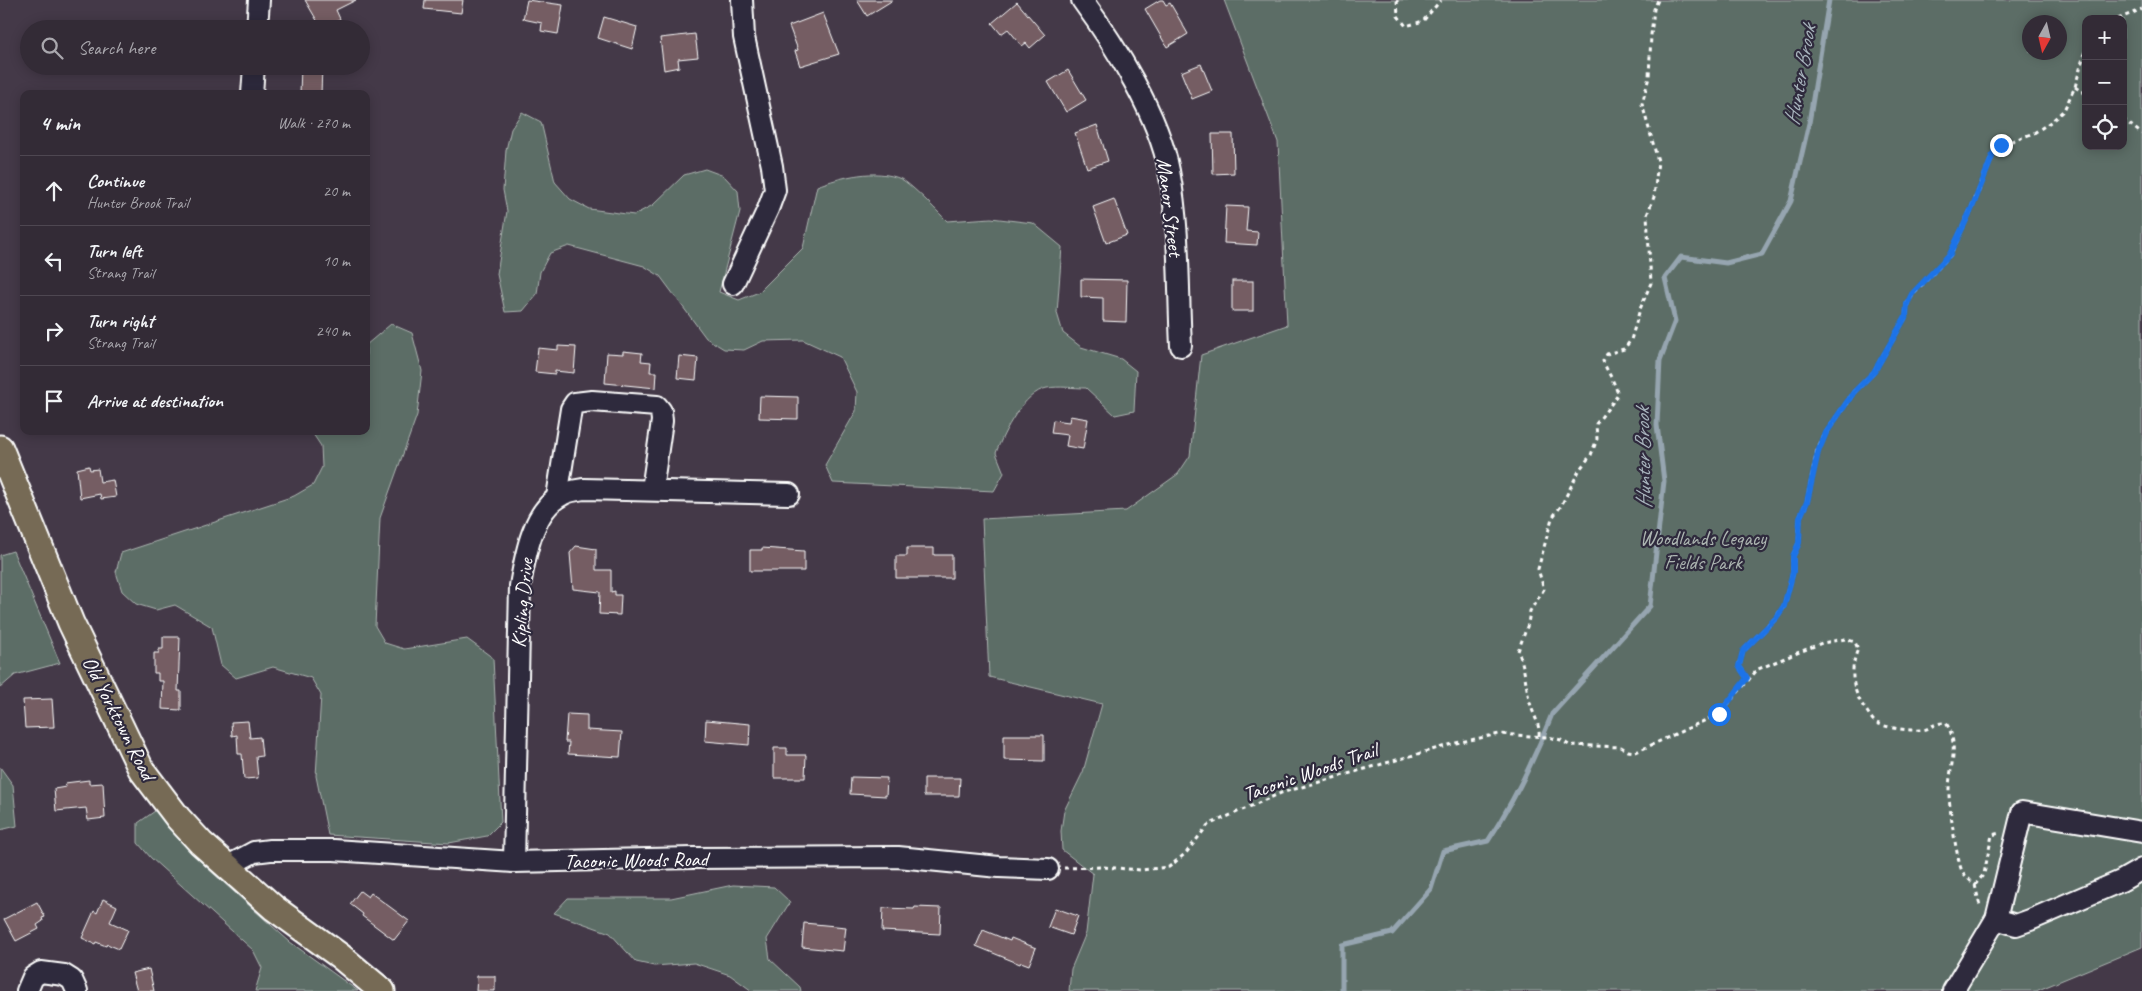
<!DOCTYPE html>
<meta charset="utf-8">
<style>
:root{--surface:#332b36;--page:#3e3742;--text:#f1f3f6;--muted:#a9a7ad;--line:#4e4751}
body{margin:0;font-family:Caveat,sans-serif;background:var(--page);color:var(--text)}
.controls{position:absolute;right:15px;top:15px;display:grid;overflow:hidden;border-radius:10px;box-shadow:0 2px 12px #0003}
.controls button{width:45px;height:45px;display:grid;place-items:center;padding:0;border:0;border-bottom:1px solid var(--line);background:var(--surface);color:var(--text);font:25px sans-serif}
.compass{position:absolute;left:2022px;top:15px;width:45px;height:45px;border-radius:50%;background:var(--surface);box-shadow:0 2px 12px #0003;rotate:188deg}
.stop{position:absolute;width:15px;height:15px;margin:-11px;border:4px solid #1a73e8;border-radius:50%;background:#fff}
.stop.end{background:#1a73e8;border-color:#fff;box-shadow:0 1px 5px #0008}
.list{margin:0;padding:0;list-style:none}
h2{display:flex;justify-content:space-between;align-items:center;height:65px;margin:0;padding:0 20px;font-size:21px}
h2 small{font-size:16px;font-weight:400;color:var(--muted)}
.list li{display:grid;grid-template-columns:32px 1fr auto;gap:15px;align-items:center;box-sizing:border-box;height:70px;padding:0 20px;border-top:1px solid var(--line)}
.list b{display:block;font-size:19px;white-space:nowrap}
.list p{margin:0;font-size:16px;white-space:nowrap;color:var(--muted)}
.list em{font-size:16px;font-style:normal;color:var(--muted)}
.icon{flex:none;width:28px;height:28px;fill:none;stroke:currentColor;stroke-width:2;stroke-linecap:round;stroke-linejoin:round}
.map{position:relative;flex:none;width:2142px;height:991px;overflow:hidden}
.search{position:absolute;background:var(--surface);box-shadow:0 2px 12px #0003;left:20px;top:20px;width:350px;height:55px;display:flex;align-items:center;gap:12px;box-sizing:border-box;padding:0 18px;border-radius:28px;color:var(--muted);font-size:19px}
.panel{position:absolute;background:var(--surface);box-shadow:0 2px 12px #0003;left:20px;top:90px;width:350px;height:345px;border-radius:10px}
.map>svg:first-child{display:block}
</style>
<div class="map">
<svg width="2142" height="991" viewBox="0 0 2142 991">
<rect width="100%" height="100%" fill="#443948"/>
<filter id="ink" filterUnits="userSpaceOnUse"><feTurbulence type="fractalNoise" baseFrequency=".02" numOctaves="2"/><feDisplacementMap in="SourceGraphic" scale="10" xChannelSelector="R" yChannelSelector="G"/><feConvolveMatrix kernelMatrix="1 2 1 2 8 2 1 2 1" color-interpolation-filters="sRGB"/></filter>
<g filter="url(#ink)">
<!-- green -->
<g fill="#5b6d66" stroke="#adb6b2" fill-rule="evenodd">
<path d="M1224,0H2142V947L2036,991H1069L1071,969L1086,933L1093,874L1062,850L1061,831L1064,811L1083,772L1102,704L989,677L982,519L1126,511L1178,474L1190,456L1201,355L1287,325L1278,142ZM2086,19H2123V146H2086ZM2030,22H2060V52H2030Z"/>
<path d="M522,112L541,122L555,182L570,199L589,209L634,215L653,205L684,175L705,169L724,176L738,191L740,211L719,292L739,300L759,292L803,248L817,186C841,177 876,168 901,179C911,184 937,211 947,221L991,218L1033,223L1062,247L1057,313L1063,333L1081,347L1121,359L1136,371L1134,411L1115,415L1086,388C1074,388 1059,386 1047,388C1024,392 1003,433 996,453L1004,473L994,491L833,483L825,465L856,411L857,392L840,357L803,340L763,341L744,350L724,349L706,338L660,276L644,266L569,246L550,253L540,272L537,294L523,311L505,312L497,274L507,211L503,190L506,150L511,129Z"/>
<path d="M391,324L412,333L422,371L417,415L380,518L375,626L385,643L404,649L467,639L493,658L501,822L487,836L449,843L328,835L316,776L321,695L311,678L273,667L236,678L221,665L212,627L175,605L156,610L136,604L122,591L116,572L121,553L294,496L313,485L322,467L321,446L311,431H366V345Z"/>
<path d="M13,551L60,663L15,675L0,688V555Z"/>
<path d="M0,767L13,785L17,826L0,830Z"/>
<path d="M155,811L205,866L290,942L358,991H255L262,968L253,950L151,858L138,843V823Z"/>
<path d="M733,885L774,887L790,902L767,939L770,959L800,987L801,991H752L730,975L694,963L654,966L636,962L610,933L554,913L568,898H671Z"/>
</g>
<g fill="none" stroke-linecap="round" stroke-linejoin="round">
<!-- stream -->
<path stroke="#96a5b0" stroke-width="5" d="M1342,991V945L1392,933L1431,889L1443,851L1488,841C1514,801 1535,758 1552,714L1650,606L1664,481L1657,425L1660,360L1675,321L1665,278L1681,257L1726,263L1762,254L1791,201L1809,123L1829,0"/>
</g>
<!-- building -->
<g fill="#745d63" stroke="#fff">
<path d="M305,0H356L336,10L340,19L322,29Z"/>
<path d="M425,0H463L461,13L424,9Z"/>
<path d="M527,0L563,5L558,34L541,31L542,23L523,19Z"/>
<path d="M857,0H893L867,16Z"/>
<path d="M1160,0H1163L1166,5L1170,3L1188,34L1167,47L1145,9Z"/>
<path d="M1017,2L1045,35L1030,48L1026,43L1022,46L1008,29L1001,34L992,23Z"/>
<path d="M823,13L839,54L800,66L795,51L798,50L789,26Z"/>
<path d="M604,17L637,27L632,49L598,38Z"/>
<path d="M695,34L698,57L678,59L679,67L664,70L660,38Z"/>
<path d="M1201,64L1212,91L1192,99L1181,72Z"/>
<path d="M301,66H322L321,94H300Z"/>
<path d="M1068,70L1086,100L1066,112L1048,82Z"/>
<path d="M1097,125L1108,161L1087,168L1075,133Z"/>
<path d="M1212,134H1233L1234,173L1213,174Z"/>
<path d="M1114,199L1127,235L1106,243L1093,207Z"/>
<path d="M1226,206L1248,207L1246,231L1258,232L1257,245L1224,243Z"/>
<path d="M1081,279L1127,280L1126,322L1103,321V298L1081,297Z"/>
<rect x="1232" y="281" width="21" height="30"/>
<path d="M558,346L576,347L574,373L555,371V374L535,372L538,348L558,350Z"/>
<path d="M623,351L642,353L641,361L651,362L650,372H657L656,388L605,383L607,353L623,354Z"/>
<path d="M679,356L698,358L696,380L677,378Z"/>
<path d="M760,396L798,397V419L759,418Z"/>
<path d="M1070,416L1088,419L1083,449L1066,446L1068,435L1051,433L1053,420L1069,422Z"/>
<path d="M89,466L90,470L98,469L100,482L113,480L116,497L101,499L100,494L80,498L77,469Z"/>
<path d="M576,546L596,549V570H611V592L615,591V595H621L620,615L599,614L600,592L573,589L570,553Z"/>
<path d="M762,548L804,551V571H750V550H762Z"/>
<path d="M907,548H934V555H952V578H896V556H907Z"/>
<path d="M163,637H180L178,691H181V710L162,709L163,681H158V673H154V653H159V649H163Z"/>
<path d="M52,699L54,727L25,728L23,700Z"/>
<path d="M567,714L587,715V730L622,732L620,757L568,754L569,742H565Z"/>
<path d="M706,720L750,724L749,745L705,741Z"/>
<path d="M248,721L250,738L260,737L262,756L256,757L258,778L244,779L242,754H238L237,735L232,736L231,722Z"/>
<path d="M1004,735H1044V761L1004,760Z"/>
<path d="M774,748H787V755H806L805,778H774Z"/>
<path d="M851,777L887,778L886,796L850,794Z"/>
<path d="M924,778H960L959,796H924Z"/>
<path d="M89,780V784L103,783L105,818L88,820L86,808L56,811L54,789L66,787L65,783Z"/>
<path d="M360,891L368,897L371,893L409,921L394,940L362,916L363,914L350,904Z"/>
<path d="M103,899L117,906L110,922L128,930L119,949L107,944L106,946L96,942L95,944L82,938L94,911L97,913Z"/>
<path d="M37,902L45,917L42,918L43,921L37,925L39,929L16,941L4,919Z"/>
<path d="M915,907L941,908L940,934L882,931L883,908L914,909Z"/>
<path d="M1055,908L1078,916L1071,935L1048,927Z"/>
<path d="M804,923L846,927L843,951L802,947Z"/>
<path d="M983,930L1010,941L1011,938L1036,948L1029,965L1021,962L1020,964L976,946Z"/>
<path d="M149,969L154,991H137L132,973Z"/>
<path d="M477,976H495V991H476Z"/>
</g>
<g fill="none" stroke-linecap="round" stroke-linejoin="round">
<!-- minor casing -->
<g stroke="#fff" stroke-width="24">
<g id="minor">
<path d="M1082,0C1115,45 1159,116 1169,171C1180,228 1178,288 1181,346"/>
<path d="M257,29L259,0"/>
<path d="M252,94L254,66"/>
<path d="M733,284L768,209L775,190L772,166L744,37L742,0"/>
<path d="M557,497L571,409L575,403L592,401L657,406L661,411L662,421L652,490"/>
<path d="M514,862L520,586C525,557 532,510 562,495C568,491 577,490 584,489L789,494"/>
<path d="M228,866L254,852L270,850H334L514,862L693,858L898,857L999,867L1048,869"/>
<path d="M1996,919L2016,925L2030,920L2121,881L2142,869"/>
<path d="M27,991L33,977L41,972L64,975L72,980L77,991"/>
<path d="M1953,991L1996,919L2022,812L2142,832"/>
</g>
</g>
<!-- major casing -->
<g stroke="#fff" stroke-width="29">
<path id="major" d="M0,448L71,623L141,769L178,818L201,843L274,908L340,956L382,991"/>
</g>
<!-- path -->
<g stroke="#fff" stroke-width="3" stroke-dasharray="4 4" stroke-linecap="butt">
<path d="M1397,0L1398,16L1406,26L1423,21L1441,0"/>
<path d="M2118,19L2142,9"/>
<path d="M2075,87L2086,94"/>
<path d="M2123,119L2142,134"/>
<path d="M1747,678L1739,666L1743,651L1776,618L1784,606L1793,572V556L1799,543L1800,517L1807,502L1817,451L1826,433L1854,392L1874,372L1906,316L1907,304L1913,294L1950,255L1972,207L1994,152L2001,145L2034,133L2052,121L2064,110L2075,87L2086,47"/>
<path d="M1539,736C1540,724 1534,716 1531,706C1525,687 1526,669 1518,651L1528,624L1530,611L1544,589L1538,569L1552,518L1561,506L1580,469L1591,455L1597,439L1596,424L1618,395C1615,382 1608,373 1603,361L1607,354L1624,349L1631,340L1640,309L1651,283L1647,215L1654,197L1658,161L1642,104L1649,77L1651,35L1654,9L1658,0"/>
<path d="M1064,868L1103,867L1141,870L1169,867L1186,853L1208,825L1281,793L1456,743L1499,734L1548,737L1561,740L1569,745L1621,747L1628,751L1636,752L1719,714L1758,669L1822,643L1845,639L1855,642L1858,649C1849,670 1852,692 1866,710C1869,714 1872,720 1875,722C1885,728 1910,731 1921,730C1931,730 1932,722 1946,723C1961,746 1948,769 1949,794C1949,806 1957,861 1962,871C1965,876 1971,881 1975,885"/>
<path d="M1975,885L1984,874L1992,835L2000,833"/>
<path d="M1975,885L1980,906"/>
</g>
<!-- minor -->
<use href="#minor" stroke="#2f2a3d" stroke-width="20"/>
<!-- major -->
<use href="#major" stroke="#766a54" stroke-width="25"/>
</g>
</g>
<g fill="none" stroke-linecap="round" stroke-linejoin="round" filter="url(#ink)">
<!-- route -->
<path stroke="#1a73e8" stroke-width="6" d="M1719,714L1747,678L1739,666L1743,651L1776,618L1784,606L1793,572V556L1799,543L1800,517L1807,502L1818,452L1826,433L1854,392L1874,372L1906,316L1907,304L1912,294L1950,254L1972,208L1994,152L2001,145"/>
</g>
<g text-anchor="middle" dominant-baseline="central" stroke-width="4.5" stroke-linejoin="round" paint-order="stroke">
<!-- street labels -->
<g font-size="21" fill="#fff" stroke="#2f2a3d">
<text transform="translate(1170 207) rotate(83)">Manor Street</text>
<text transform="translate(522 603) rotate(-85)">Kipling Drive</text>
<text transform="translate(119 718) rotate(63)">Old Yorktown Road</text>
<text transform="translate(1310 772) rotate(-19)">Taconic Woods Trail</text>
<text transform="translate(636 860) rotate(-1)">Taconic Woods Road</text>
</g>
<!-- park labels -->
<g font-size="21" fill="#adb6b2" stroke="#2f2a3d">
<text x="1703" y="538">Woodlands Legacy<tspan x="1703" dy="24">Fields Park</tspan></text>
</g>
<!-- water labels -->
<g font-size="22" font-style="italic" fill="#a8b4bd" stroke="#2f2a3d">
<text transform="translate(1800 75) rotate(-80)">Hunter Brook</text>
<text transform="translate(1643 458) rotate(-91)">Hunter Brook</text>
</g>
</g>
</svg>
<div class="controls">
<button>+</button>
<button>−</button>
<button><svg class="icon" aria-label="locate" viewBox="0 0 24 24"><circle cx="12" cy="12" r="6"/><path d="M12 2v4M12 18v4M2 12h4M18 12h4"/></svg></button>
</div>
<svg class="compass" viewBox="-18 -18 36 36"><path d="M0-13l5 13h-10z" fill="#e53935"/><path d="M0 13l5-13h-10z" fill="#a9a7ad"/></svg>
<div class="stop" style="left:1719px;top:714px"></div>
<div class="stop end" style="left:2001px;top:145px"></div>
<div class="search"><svg class="icon" aria-label="search" viewBox="0 0 24 24"><circle cx="10" cy="10" r="6"/><path d="M15 15l6 6"/></svg>Search here</div>
<section class="panel">
<h2>4 min<small>Walk · 270 m</small></h2>
<ul class="list">
<li><svg class="icon" aria-label="ahead" viewBox="0 0 24 24"><path d="M12 20V5M6 11l6-6 6 6"/></svg><div><b>Continue</b><p>Hunter Brook Trail</p></div><em>20 m</em></li>
<li><svg class="icon" aria-label="left" viewBox="0 0 24 24"><path d="M17 20v-9H6M10 6l-5 5 5 5"/></svg><div><b>Turn left</b><p>Strang Trail</p></div><em>10 m</em></li>
<li><svg class="icon" aria-label="right" viewBox="0 0 24 24"><path d="M7 20v-9h11M14 6l5 5-5 5"/></svg><div><b>Turn right</b><p>Strang Trail</p></div><em>240 m</em></li>
<li><svg class="icon" aria-label="arrive" viewBox="0 0 24 24"><path d="M6 21V4h12l-3 4 3 4H6"/></svg><div><b>Arrive at destination</b></div></li>
</ul>
</section>
</div>
